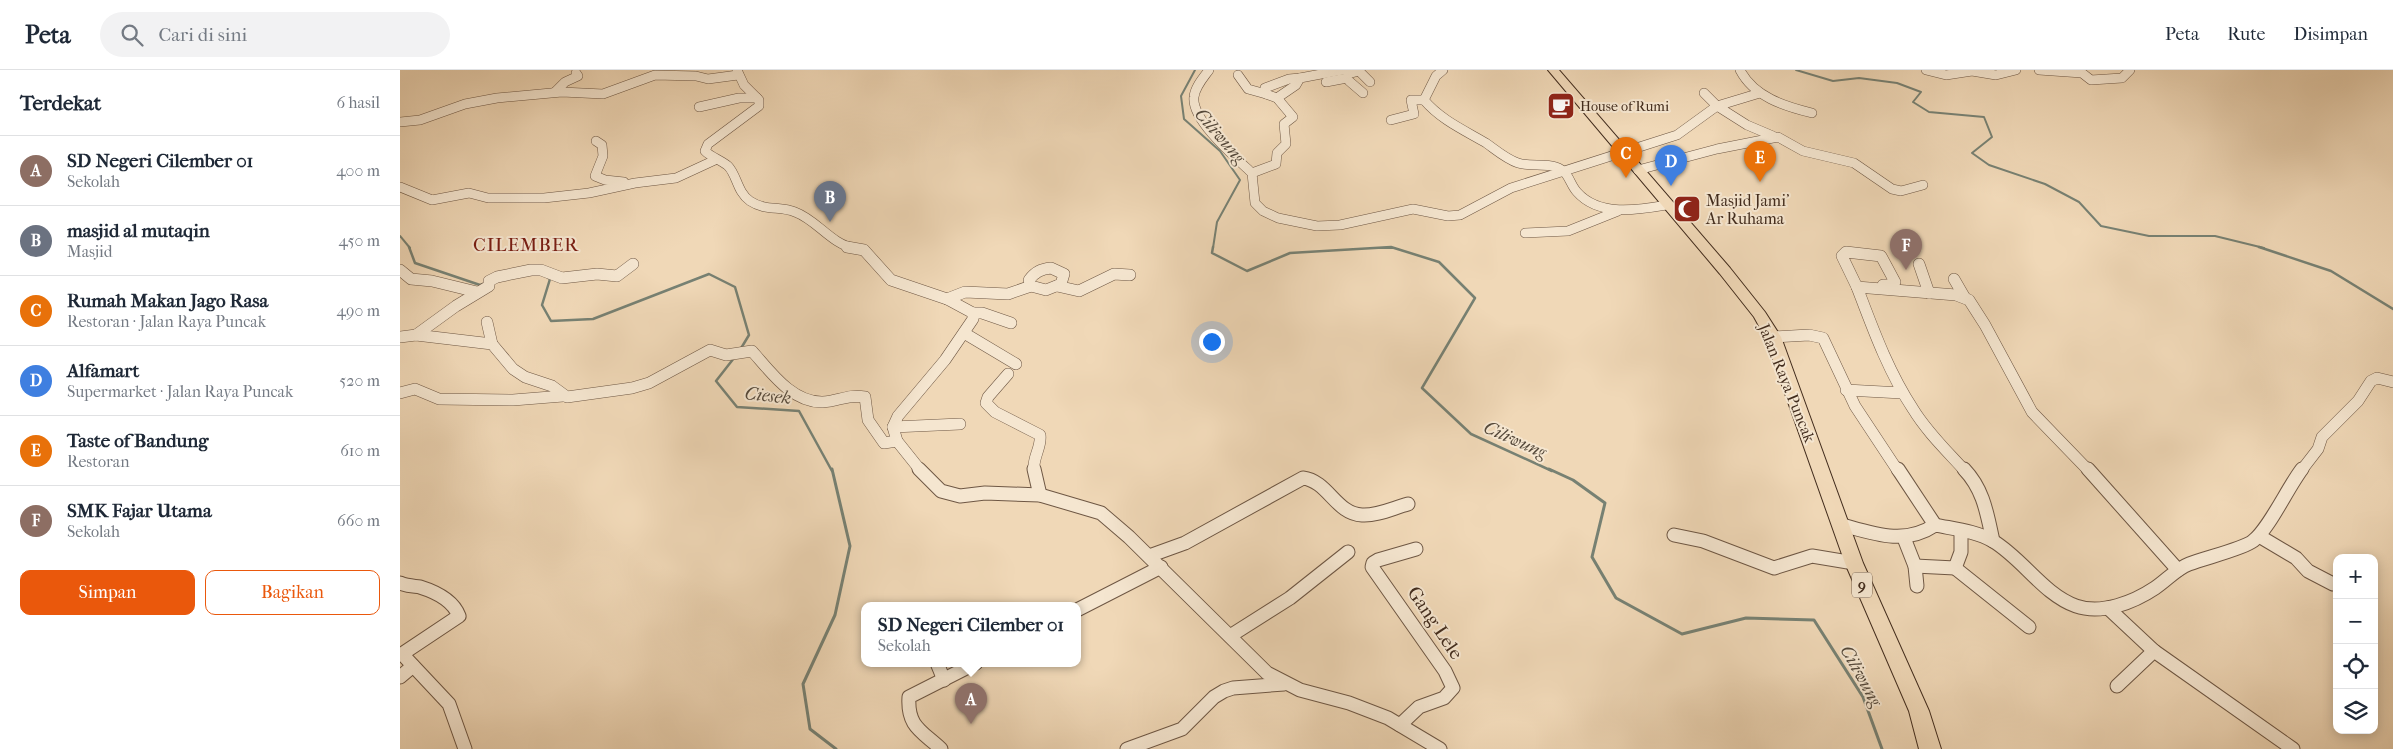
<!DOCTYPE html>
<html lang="id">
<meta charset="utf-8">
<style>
:root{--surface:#fff;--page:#f2f2f3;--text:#1f2937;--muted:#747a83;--line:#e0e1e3;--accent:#ea580c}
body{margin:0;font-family:"IM FELL French Canon",serif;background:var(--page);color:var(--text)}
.controls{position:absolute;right:15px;bottom:15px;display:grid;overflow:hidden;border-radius:10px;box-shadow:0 2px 12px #0003}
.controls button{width:45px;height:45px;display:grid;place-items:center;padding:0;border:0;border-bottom:1px solid var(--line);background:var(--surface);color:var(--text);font:25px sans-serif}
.you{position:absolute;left:811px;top:271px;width:18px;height:18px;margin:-12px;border:4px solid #fff;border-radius:50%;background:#1a73e8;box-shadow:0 0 0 8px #1a73e833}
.badge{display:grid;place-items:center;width:32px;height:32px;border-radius:50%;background:var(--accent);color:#fff;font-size:16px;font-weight:700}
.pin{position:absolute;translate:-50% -41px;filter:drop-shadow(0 1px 2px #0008)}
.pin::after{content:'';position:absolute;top:26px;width:18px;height:15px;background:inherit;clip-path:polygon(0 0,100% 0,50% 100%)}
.popup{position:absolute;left:461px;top:532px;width:220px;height:65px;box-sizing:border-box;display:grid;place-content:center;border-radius:10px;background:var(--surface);filter:drop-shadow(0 1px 4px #0005);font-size:16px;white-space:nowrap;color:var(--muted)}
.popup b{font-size:19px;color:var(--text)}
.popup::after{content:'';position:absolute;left:50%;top:100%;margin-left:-10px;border:10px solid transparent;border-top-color:var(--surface)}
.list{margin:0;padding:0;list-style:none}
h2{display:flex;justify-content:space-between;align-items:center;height:65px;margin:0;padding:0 20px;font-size:21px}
h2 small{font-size:16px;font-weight:400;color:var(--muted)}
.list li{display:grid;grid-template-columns:32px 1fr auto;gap:15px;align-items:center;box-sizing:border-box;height:70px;padding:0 20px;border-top:1px solid var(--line)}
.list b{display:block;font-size:19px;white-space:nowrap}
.list p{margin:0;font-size:16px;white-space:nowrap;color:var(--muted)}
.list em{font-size:16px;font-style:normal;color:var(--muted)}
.actions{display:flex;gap:10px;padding:15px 20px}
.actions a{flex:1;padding:11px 0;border:1px solid var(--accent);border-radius:10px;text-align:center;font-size:18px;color:var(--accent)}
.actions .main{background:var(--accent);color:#fff}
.icon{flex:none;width:28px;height:28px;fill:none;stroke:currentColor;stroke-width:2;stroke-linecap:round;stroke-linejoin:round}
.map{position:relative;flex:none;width:1993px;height:679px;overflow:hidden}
header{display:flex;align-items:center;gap:30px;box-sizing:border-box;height:70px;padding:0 25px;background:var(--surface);border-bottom:1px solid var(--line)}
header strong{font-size:24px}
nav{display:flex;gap:28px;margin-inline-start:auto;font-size:18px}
.search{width:350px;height:45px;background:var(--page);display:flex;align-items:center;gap:12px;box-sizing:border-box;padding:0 18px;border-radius:28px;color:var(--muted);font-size:19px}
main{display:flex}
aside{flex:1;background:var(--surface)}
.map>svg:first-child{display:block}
</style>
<header>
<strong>Peta</strong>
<div class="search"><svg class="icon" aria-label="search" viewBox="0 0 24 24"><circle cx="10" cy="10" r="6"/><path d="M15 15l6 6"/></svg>Cari di sini</div>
<nav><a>Peta</a><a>Rute</a><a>Disimpan</a></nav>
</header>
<main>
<aside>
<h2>Terdekat<small>6 hasil</small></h2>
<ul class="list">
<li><span class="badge" style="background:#8d6e63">A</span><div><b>SD Negeri Cilember 01</b><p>Sekolah</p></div><em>400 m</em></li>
<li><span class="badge" style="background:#6b7280">B</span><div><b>masjid al mutaqin</b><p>Masjid</p></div><em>450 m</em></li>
<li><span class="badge" style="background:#e8710a">C</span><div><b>Rumah Makan Jago Rasa</b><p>Restoran · Jalan Raya Puncak</p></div><em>490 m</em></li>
<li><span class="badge" style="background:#3f7fe0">D</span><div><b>Alfamart</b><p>Supermarket · Jalan Raya Puncak</p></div><em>520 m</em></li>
<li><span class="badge" style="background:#e8710a">E</span><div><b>Taste of Bandung</b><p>Restoran</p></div><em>610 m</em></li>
<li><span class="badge" style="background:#8d6e63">F</span><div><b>SMK Fajar Utama</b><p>Sekolah</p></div><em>660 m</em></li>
</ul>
<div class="actions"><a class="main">Simpan</a><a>Bagikan</a></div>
</aside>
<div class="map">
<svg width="1993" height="679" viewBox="0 0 1993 679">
<rect width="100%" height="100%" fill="#f0d8b7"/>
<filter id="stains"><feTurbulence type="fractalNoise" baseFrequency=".004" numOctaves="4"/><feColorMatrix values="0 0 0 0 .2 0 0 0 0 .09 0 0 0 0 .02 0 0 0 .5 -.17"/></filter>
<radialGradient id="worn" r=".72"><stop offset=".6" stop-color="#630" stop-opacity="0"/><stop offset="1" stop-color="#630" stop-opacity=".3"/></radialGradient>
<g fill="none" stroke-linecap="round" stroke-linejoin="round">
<!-- stream-far2 -->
<g stroke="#778173" stroke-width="2">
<path d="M795,0L781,26L784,49L820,81L840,110L817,152L813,178"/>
<path d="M1396,0L1433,11L1459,8L1497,13L1521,22L1513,32L1529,42L1584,47L1592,67L1572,83L1589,95L1645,114L1679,132L1701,156L1749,166H1815L1864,178"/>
<path d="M0,166L10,178"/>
<path d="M974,178H994"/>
</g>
<!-- stream-far1 -->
<g stroke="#778173" stroke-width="2.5">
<path d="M9,177L15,193L80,215L83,214"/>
<path d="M813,177L812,183L847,201L890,183L991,177L1039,192L1075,228L1022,318L1071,364L1152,401"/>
<path d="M1859,177L1931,201L1993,239"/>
<path d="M148,208L150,209L142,235L151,251L193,249L309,204L335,217L349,265L340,280"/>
<path d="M334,288L316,311L337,337L399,341L432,401"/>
</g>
<!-- stream -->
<g stroke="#778173" stroke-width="3">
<path d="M432,399L450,476L435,545L403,614L410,659L436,679"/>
<path d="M1149,399L1173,410L1205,433L1192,487L1216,528L1282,564L1346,548L1414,550L1463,627L1482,679"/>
</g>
<!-- minor-far2 casing -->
<g stroke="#6e5744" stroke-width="10">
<g id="minor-far2">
<path d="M337,0L344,15L359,30V36L308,74L305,81C311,87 321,90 328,96C337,105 337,122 350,131C365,141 380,136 395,142C417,150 431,174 454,178"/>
<path d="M809,0C803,8 795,17 794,27C791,50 836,88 852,103L855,133L863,141L878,148L917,156L940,155L1013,139L1048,146L1060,145L1111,118L1277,65L1317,36L1304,23"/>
<path d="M958,0L970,12"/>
<path d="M1043,0L1036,6L1024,30C1041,50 1064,60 1086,73C1096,80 1106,89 1118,93C1130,97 1144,93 1156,97C1169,101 1169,113 1177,122C1199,147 1238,140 1267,135"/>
<path d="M1340,0C1354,27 1384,36 1412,43"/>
<path d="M1526,0L1546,5L1572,1L1596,5L1616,0"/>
<path d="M1639,0L1682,3L1691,10L1722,8L1730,0"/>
<path d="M838,5L848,19L866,24"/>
<path d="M949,11L963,23"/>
<path d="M926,12L947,8L948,4L959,1"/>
<path d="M155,22L165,12L178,6L176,3"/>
<path d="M1360,23L1317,36L1347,55L1373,66"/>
<path d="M877,28L866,24L865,18L889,9L900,8"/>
<path d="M299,37L339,28H357"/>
<path d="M991,50L1014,44L1011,30H1024"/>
<path d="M0,52L20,50L65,34L97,28L162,22L203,24L255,5L296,6L308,9L338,5"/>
<path d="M196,71L202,75L203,86L195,106L205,110L224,112"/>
<path d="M1238,100L1317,79L1378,67L1403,81L1454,93L1492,119L1501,121L1523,115"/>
<path d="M852,103L876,94L877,83L886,74L884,54L893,47L877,28L896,15L900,8L942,0"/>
<path d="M0,117L32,130L69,123L88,128H144L189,123L235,113L276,108L315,90"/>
<path d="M1125,163L1168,161L1218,141"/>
</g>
</g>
<!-- minor-far1 casing -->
<g stroke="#6e5744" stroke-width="12">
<g id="minor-far1">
<path d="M447,177L464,180L491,210L547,229L573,243V249L545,290L498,346L493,357L497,371L521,401"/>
<path d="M1519,194L1529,223"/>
<path d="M651,198L664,204L661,214L646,220L631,216L629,210C635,202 641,199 651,198Z"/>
<path d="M0,200L11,209L32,211L77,222"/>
<path d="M1554,209L1565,228"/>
<path d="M657,216L679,221L714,204L730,205"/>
<path d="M1457,217L1442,186L1446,182L1481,186L1495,212L1493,215H1483"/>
<path d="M547,229L565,222L608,224L631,216"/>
<path d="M573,243H582L611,253"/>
<path d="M87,252L92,274"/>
<path d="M564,263L616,294"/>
<path d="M16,265L56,236L89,216V211L97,207L131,200H141L162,208L197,204L217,206L233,194"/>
<path d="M0,267L16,265L92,274L113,299L125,307L152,316L167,327L232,318L249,313L310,280L326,285L352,281C370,301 392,333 423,332C439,331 448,324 465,327L468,350L484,373L497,371"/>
<path d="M1373,267L1409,265L1423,268L1455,336L1498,401"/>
<path d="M608,304L588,327L586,333L595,342L640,365C642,377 632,388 634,401"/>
<path d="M1446,320L1502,323"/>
<path d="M0,323L15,319L39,329L113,330L163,326"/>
<path d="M493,357L560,354"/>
<path d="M1565,401C1547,381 1527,362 1513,339C1488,301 1473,259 1457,217L1556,225L1569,230L1585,255L1632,342L1689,401"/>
<path d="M1901,401L1918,379L1922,367L1958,331L1971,311L1977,308L1993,312"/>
</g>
</g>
<!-- minor casing -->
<g stroke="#6e5744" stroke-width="15">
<g id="minor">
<path d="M519,399L541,421L560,426L585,423L640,425L701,443L729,467L867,603L900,620L949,633L988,648L1040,679"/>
<path d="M634,399L640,425"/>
<path d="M1498,399L1535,455"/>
<path d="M1564,399C1584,420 1587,444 1593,471"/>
<path d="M1688,399L1778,500"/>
<path d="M1439,454C1472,463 1504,476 1535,455C1554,459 1576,461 1593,471C1623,489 1643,524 1676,536C1702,545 1734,532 1755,518C1767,510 1776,499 1789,494C1804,488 1843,479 1853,471C1869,459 1888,417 1902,399"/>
<path d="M1274,465L1303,471L1374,498L1412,486L1454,493"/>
<path d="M1859,466L1896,488L1908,501L1933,514"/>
<path d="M1504,468L1515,496L1517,516"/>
<path d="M749,486L785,473L903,408C928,411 936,444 962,445C977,446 993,438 1008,434"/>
<path d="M1515,496L1555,498L1561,482V461"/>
<path d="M1555,498L1629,557"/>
<path d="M0,513C7,516 13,516 20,517C36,522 53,530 59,546L2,584L49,634L65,679"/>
<path d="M1708,538L1754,581L1893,679"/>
<path d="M677,540L761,497"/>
<path d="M830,566L890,528L948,482"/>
<path d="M537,593L544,610"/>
<path d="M0,607L13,596"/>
<path d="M1717,616L1754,581"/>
<path d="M1000,655L1019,637L1044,628L1053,618L1045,601L972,497L973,493L978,490L1016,479"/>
<path d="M541,679C522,661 507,657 509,627L576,593"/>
<path d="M727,679L782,659L814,627L824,621L833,618L884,614"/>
</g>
</g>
<!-- highway casing -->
<g stroke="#422c1d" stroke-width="2">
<path id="highway" d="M1148,0H1159L1330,198L1365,242L1381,267L1463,493L1529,641L1541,679H1519L1509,641L1445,493L1365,267L1354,247L1320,204Z"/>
</g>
<!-- minor-far2 -->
<use href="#minor-far2" stroke="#f5e6d0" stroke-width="9"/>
<!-- minor-far1 -->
<use href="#minor-far1" stroke="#f5e6d0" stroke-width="11"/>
<!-- minor -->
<use href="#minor" stroke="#f5e6d0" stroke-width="13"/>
<!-- highway -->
<use href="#highway" fill="#f0d8b7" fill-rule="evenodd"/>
</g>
<!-- icons -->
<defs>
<g id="cafe-square" transform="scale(1.4375)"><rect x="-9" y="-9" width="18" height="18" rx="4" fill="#8f2418" stroke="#f5e6d0"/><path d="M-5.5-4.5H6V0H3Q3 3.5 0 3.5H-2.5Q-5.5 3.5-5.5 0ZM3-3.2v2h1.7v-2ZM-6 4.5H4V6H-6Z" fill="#fff"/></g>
<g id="mosque-square" transform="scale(1.4375)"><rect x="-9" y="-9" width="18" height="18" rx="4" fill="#8f2418" stroke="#f5e6d0"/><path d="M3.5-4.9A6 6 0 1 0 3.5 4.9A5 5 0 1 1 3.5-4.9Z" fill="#fff"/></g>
</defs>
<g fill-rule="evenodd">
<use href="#cafe-square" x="1161" y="36"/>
<use href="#mosque-square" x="1287" y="139"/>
</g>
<g text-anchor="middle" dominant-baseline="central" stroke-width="4" stroke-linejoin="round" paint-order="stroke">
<!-- far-poi labels -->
<g font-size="14" fill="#422c1d" stroke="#f5e6d0" text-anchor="start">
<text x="1180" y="36">House of Rumi</text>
</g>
<!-- shield labels -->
<rect fill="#f5e6d0" stroke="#786453" stroke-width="1" x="1452" y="502.5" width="20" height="25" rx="4"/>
<g font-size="15" font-weight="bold" fill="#422c1d">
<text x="1462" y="515">9</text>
</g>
<!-- poi labels -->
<g font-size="16" fill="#422c1d" stroke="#f5e6d0" text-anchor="start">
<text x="1306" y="130">Masjid Jami'<tspan x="1306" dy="18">Ar Ruhama</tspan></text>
</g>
<!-- street labels -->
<g font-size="16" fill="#422c1d" stroke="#f5e6d0">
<text transform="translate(1387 313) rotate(68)">Jalan Raya Puncak</text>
</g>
<!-- water labels -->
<g font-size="18" font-style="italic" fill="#54483a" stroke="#f5e6d0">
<text transform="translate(820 66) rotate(49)">Ciliwung</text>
<text transform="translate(368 326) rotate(6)">Ciesek</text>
<text transform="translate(1115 370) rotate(24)">Ciliwung</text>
<text transform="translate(1461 606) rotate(61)">Ciliwung</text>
</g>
<!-- quarter labels -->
<g font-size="19" letter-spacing="1" fill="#7a1f14" stroke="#f5e6d0">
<text x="126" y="175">CILEMBER</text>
</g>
<!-- near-street labels -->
<g font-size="19" fill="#422c1d" stroke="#f5e6d0">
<text transform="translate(1035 553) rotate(56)">Gang Lele</text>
</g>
</g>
<rect width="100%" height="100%" filter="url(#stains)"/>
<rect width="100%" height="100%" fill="url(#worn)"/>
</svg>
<div class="controls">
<button>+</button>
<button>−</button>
<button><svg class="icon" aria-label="locate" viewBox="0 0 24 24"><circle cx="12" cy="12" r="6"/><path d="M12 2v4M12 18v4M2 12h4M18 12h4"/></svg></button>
<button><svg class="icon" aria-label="layers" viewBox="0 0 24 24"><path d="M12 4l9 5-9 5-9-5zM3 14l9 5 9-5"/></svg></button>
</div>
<div class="you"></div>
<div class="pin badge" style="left:571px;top:654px;background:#8d6e63">A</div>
<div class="popup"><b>SD Negeri Cilember 01</b>Sekolah</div>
<div class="pin badge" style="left:430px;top:152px;background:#6b7280">B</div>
<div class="pin badge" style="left:1226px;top:108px;background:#e8710a">C</div>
<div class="pin badge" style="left:1271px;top:116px;background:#3f7fe0">D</div>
<div class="pin badge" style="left:1360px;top:112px;background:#e8710a">E</div>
<div class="pin badge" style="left:1506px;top:200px;background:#8d6e63">F</div>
</div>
</main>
